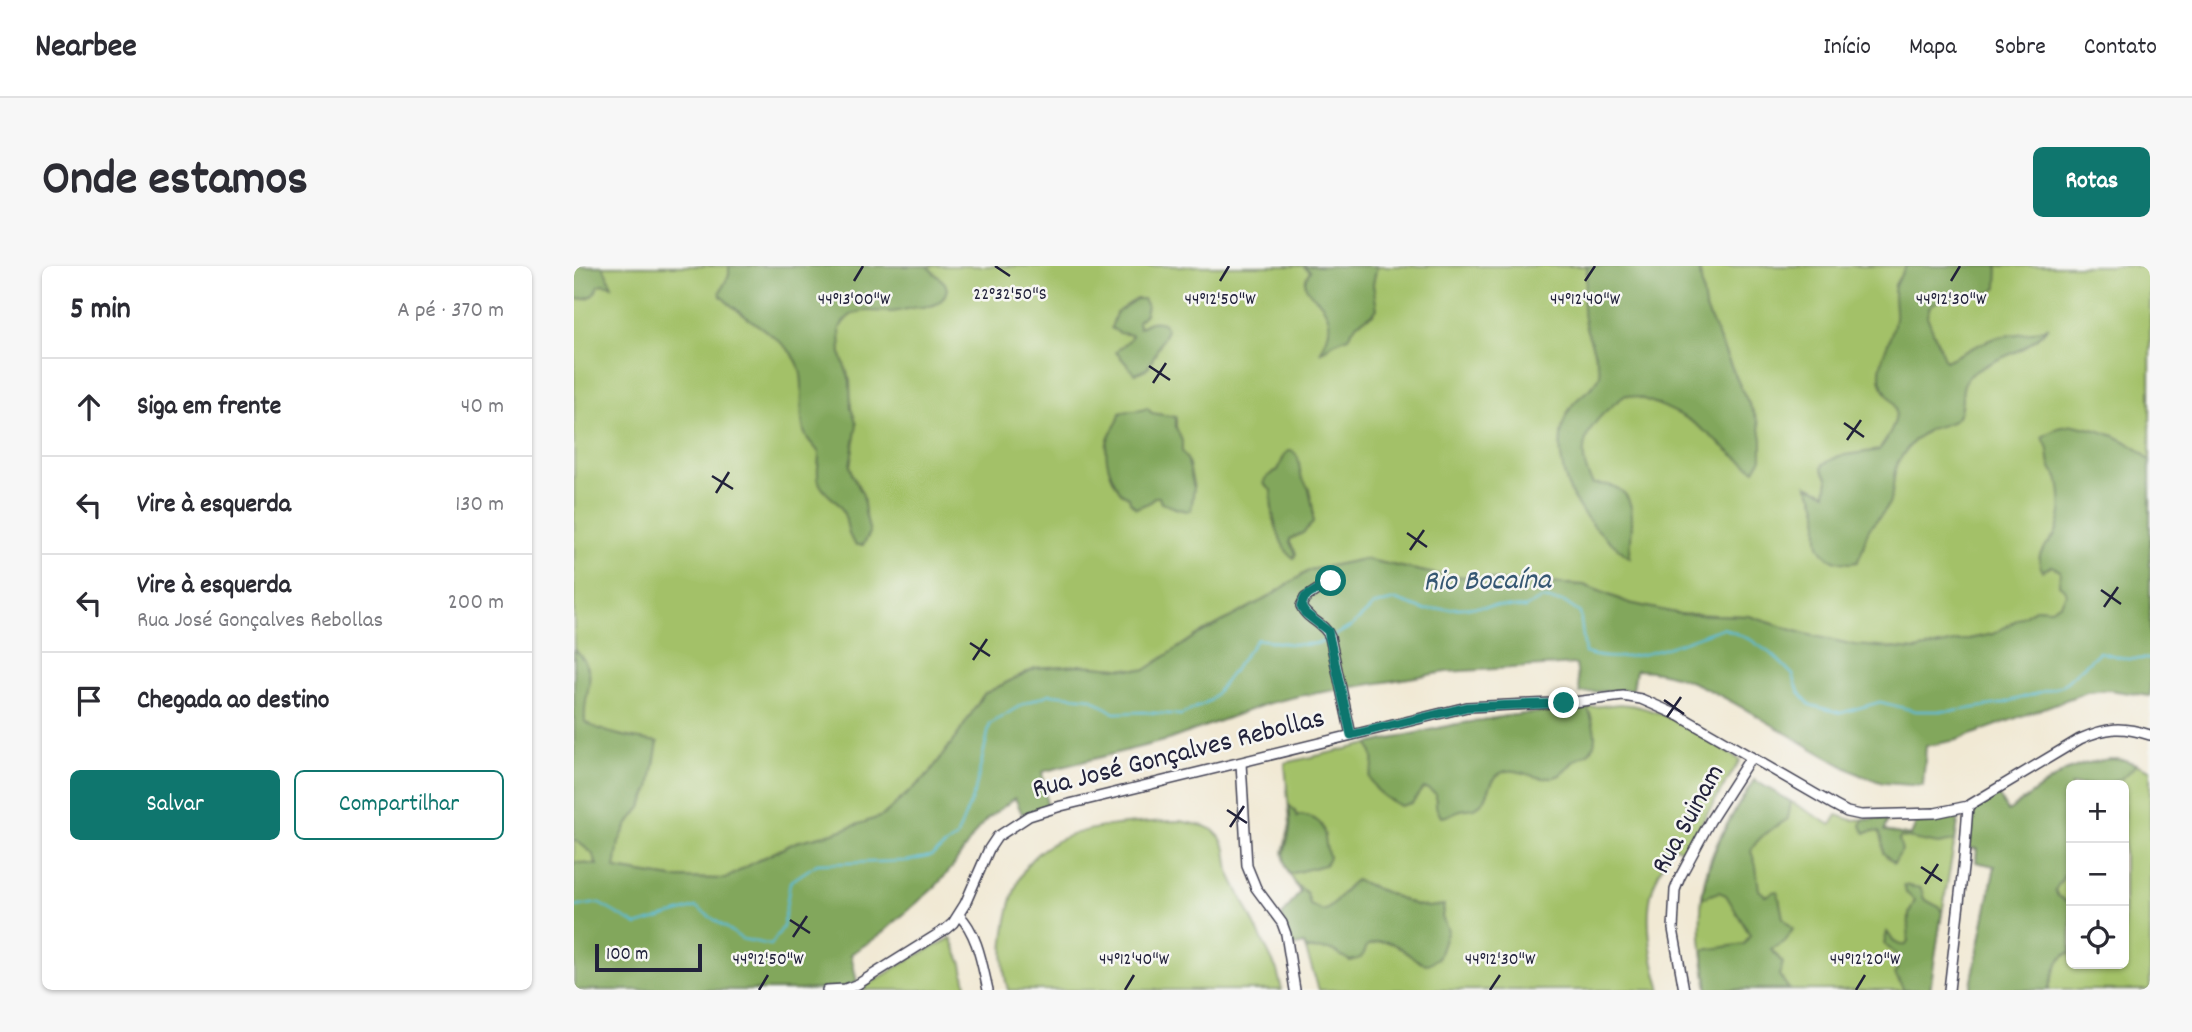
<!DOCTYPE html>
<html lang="pt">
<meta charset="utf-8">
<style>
:root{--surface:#fff;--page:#f7f7f7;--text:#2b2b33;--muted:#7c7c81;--line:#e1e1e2;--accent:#0f766e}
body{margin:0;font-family:Dekko,sans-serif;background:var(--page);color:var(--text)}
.controls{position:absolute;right:21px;bottom:21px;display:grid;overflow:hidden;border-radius:10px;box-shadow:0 2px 5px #0004}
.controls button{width:63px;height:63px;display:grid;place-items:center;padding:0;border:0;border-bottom:2px solid var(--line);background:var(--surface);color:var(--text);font:35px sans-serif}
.scale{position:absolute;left:21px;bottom:18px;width:107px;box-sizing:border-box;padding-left:7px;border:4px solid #22223b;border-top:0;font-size:19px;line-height:24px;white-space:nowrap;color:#22223b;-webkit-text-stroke:5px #f6f6f2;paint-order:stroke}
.stop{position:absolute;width:21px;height:21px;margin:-16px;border:5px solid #0f766e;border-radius:50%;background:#fff}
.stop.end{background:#0f766e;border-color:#fff;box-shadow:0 2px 7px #0008}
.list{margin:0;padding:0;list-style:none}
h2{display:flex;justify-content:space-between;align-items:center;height:91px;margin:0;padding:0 28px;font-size:30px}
h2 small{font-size:23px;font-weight:400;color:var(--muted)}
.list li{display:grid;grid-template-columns:46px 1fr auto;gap:21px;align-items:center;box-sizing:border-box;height:98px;padding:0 28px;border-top:2px solid var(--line)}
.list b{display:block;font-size:26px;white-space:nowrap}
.list p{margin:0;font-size:23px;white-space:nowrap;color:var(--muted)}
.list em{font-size:23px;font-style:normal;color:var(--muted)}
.actions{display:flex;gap:14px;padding:21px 28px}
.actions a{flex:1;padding:16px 0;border:2px solid var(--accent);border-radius:10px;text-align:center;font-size:24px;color:var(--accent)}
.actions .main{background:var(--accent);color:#fff}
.icon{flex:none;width:38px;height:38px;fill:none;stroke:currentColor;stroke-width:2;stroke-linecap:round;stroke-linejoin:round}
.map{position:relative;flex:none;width:1576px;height:724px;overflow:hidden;border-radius:10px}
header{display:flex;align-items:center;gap:42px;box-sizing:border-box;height:98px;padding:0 35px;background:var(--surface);border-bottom:2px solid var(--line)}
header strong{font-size:33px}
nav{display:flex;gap:38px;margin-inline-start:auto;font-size:24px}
.intro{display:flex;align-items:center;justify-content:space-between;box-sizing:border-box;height:168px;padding:0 42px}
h1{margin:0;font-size:49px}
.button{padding:18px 32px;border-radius:10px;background:var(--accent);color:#fff;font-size:24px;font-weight:700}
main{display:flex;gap:42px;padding:0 42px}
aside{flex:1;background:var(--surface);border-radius:10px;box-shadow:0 2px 5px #0004}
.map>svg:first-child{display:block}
</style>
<header>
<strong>Nearbee</strong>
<nav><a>Início</a><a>Mapa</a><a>Sobre</a><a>Contato</a></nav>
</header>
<div class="intro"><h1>Onde estamos</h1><a class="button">Rotas</a></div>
<main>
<aside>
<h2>5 min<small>A pé · 370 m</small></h2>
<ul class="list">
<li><svg class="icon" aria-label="ahead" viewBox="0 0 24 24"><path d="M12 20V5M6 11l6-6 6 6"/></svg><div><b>Siga em frente</b></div><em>40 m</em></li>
<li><svg class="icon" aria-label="left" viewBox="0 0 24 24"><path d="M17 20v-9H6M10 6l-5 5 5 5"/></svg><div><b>Vire à esquerda</b></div><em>130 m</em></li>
<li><svg class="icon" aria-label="left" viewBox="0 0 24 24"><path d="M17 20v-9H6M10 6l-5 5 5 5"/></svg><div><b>Vire à esquerda</b><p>Rua José Gonçalves Rebollas</p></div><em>200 m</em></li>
<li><svg class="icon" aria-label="arrive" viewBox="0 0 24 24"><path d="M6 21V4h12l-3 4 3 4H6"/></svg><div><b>Chegada ao destino</b></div></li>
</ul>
<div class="actions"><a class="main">Salvar</a><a>Compartilhar</a></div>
</aside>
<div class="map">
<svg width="1576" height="724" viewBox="0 0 1576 724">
<rect width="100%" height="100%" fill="#f6f6f2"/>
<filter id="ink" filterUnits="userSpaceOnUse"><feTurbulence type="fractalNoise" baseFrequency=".0143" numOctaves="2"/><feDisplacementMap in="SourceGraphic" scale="14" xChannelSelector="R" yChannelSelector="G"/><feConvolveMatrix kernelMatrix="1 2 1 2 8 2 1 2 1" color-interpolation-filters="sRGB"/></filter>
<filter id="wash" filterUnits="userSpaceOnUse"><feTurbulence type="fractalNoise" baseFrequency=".00686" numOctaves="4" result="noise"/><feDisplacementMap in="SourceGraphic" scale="28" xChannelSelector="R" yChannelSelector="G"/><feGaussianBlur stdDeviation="1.57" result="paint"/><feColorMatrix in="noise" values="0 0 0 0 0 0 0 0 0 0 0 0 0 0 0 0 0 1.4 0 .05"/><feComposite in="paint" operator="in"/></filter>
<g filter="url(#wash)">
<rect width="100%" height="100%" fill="#f1e9d4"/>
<!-- green -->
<g fill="#a3c168" stroke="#627252" stroke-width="2" fill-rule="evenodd">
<path d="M0,0H1576V360L1463,342L1419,368L1342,384L1281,380L1231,368L1175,350L1106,348L1055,337L1010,319L931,315L861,308L790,293L736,304L693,332L623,369L571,404L505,399L461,402L410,428L385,467L354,509L308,551L259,567L222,576L183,595L151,613L98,612L0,596Z"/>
<path d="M1046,438C1089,440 1130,472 1166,494L1110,585L1099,580C1091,595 1082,609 1078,625C1070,654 1078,696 1087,724H745L730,678L708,650L726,626L712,602L710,592L709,586L716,559L711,497L878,459L933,450Z"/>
<path d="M1543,493L1559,497L1576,504V724H1396L1421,600L1402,596L1403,583L1394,582L1399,542L1423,528L1434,545C1469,520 1497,494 1543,493ZM1497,519H1550V698H1497Z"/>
<path d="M1180,514L1257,559L1263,549L1278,554L1314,552L1310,565L1337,570L1344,553H1369L1385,550L1358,705L1356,724H1134C1126,684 1122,634 1136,595C1146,566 1164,540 1180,514Z"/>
<path d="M606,555L630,560L639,564L646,571L652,583L655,606L703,704L708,724H434C426,697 429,670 435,644C439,627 446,607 457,594C489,558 561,556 606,555Z"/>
<path d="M377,672L388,698L393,724H286L334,694Z"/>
</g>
<!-- forest -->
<g fill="#82a75c" stroke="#52644c" stroke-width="2">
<path d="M0,0H29L38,20L29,18L24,20C20,33 13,32 0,33Z"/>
<path d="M155,0H353L371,17L373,23C368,43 353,40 337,42C330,44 323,46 315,46C295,45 277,40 266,62L267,89L276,115L277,142L283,158L276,200L278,208L289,229L291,246L296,267L289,279H282C271,269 275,254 267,242C261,232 249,228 245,216C242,207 245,196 245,187C240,179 232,174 230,165C223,143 234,115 222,94C209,71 165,50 147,30L146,26L155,9Z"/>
<path d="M729,0H803L799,18L803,43L798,49L783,57L774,71L760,77L746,87C757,66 761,53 744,34C740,31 734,26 732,21C730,15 733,10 736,5Z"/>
<path d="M1013,0H1125L1131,41L1167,122L1185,157L1188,173V192L1181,204C1161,192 1146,177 1128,163C1111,149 1074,132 1052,129C1019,152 996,179 1019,218C1071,216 1056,259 1056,292C1038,278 1019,262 1006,243C987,216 978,169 997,141C1004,129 1022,122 1026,109C1028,103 1013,68 1011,58C1005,34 1014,21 1013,0Z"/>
<path d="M1332,0H1424L1423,21L1419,26L1364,35L1356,40L1353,50L1371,95C1387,88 1402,79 1418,73C1437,66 1456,70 1474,61C1448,90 1430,87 1402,105C1382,118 1392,131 1385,148C1379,161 1363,158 1353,165C1342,171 1334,181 1327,191C1318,203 1321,218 1317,232C1313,246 1304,251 1296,262C1290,270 1291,284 1283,296C1269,299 1250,294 1245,279C1242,268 1245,255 1244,245C1242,234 1238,227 1233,219L1252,227L1254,213L1248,203L1249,198L1265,190L1305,184C1315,171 1328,150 1318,135C1313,127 1306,120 1306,111C1305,90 1319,72 1321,52C1322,41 1318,30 1321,19C1324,12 1329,7 1332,0Z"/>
<path d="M562,33H569L573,40L571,48L564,55L565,62C573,57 579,53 589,57L593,64L574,102L561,108L542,86L555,74L558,69L546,67L537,62L542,47Z"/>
<path d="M573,142L578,147L602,151V161L608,175V185L614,195L620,222L617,245C603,245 599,240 587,237L585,231H580L577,236L562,242L556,236L555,231L547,227C538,214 528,191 534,173C537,163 545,158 546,147C555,143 564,147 573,142Z"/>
<path d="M1499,159C1528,164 1556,172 1576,195V430L1535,424L1513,426L1383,474L1352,480L1349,520L1309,517L1286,509C1249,490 1214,468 1178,447C1142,427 1105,404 1062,404L1059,423L1006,427L1002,398L872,406L725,430L692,438L594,474L468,506L473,540L448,548L441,532L413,553L404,563L377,603L361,621L306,669L277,688L283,716L267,722L227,724H0V596L23,599L18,587L0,573V383C29,409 8,423 11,456C33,469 60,472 84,476L76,522L68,540L52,561L45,576L41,603L98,612L151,613L183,595L222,576L259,567L308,550L354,509L385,467L410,428L461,402L505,399L571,404L623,369L693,332L736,304L790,293L861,308L931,315L1010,319L1055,337L1106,348L1175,350L1231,368L1281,379L1342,384L1419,368L1463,342L1477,343L1487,337L1492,328L1490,323L1485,319L1486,305L1478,300L1468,305C1460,286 1472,282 1481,268C1484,262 1486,253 1487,247C1488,240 1487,216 1483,210C1479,203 1480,209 1477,201C1472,189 1478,185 1468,171L1484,162Z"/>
<path d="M715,185H719L724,192L727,210L735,223L739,243V257L729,267L716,273V277L722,287L720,292C705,284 695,241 698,225L690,218C691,211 697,207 704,204L711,188Z"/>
<path d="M1013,441C1019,453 1027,478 1014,487C1010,490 1005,491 1000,495C991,504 989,511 974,512C959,514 941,499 927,507C913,514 917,534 902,541C897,544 892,542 887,544C878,546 876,551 867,551L862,541V528L854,523L849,522L838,537L827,540C812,533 802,527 795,511C801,499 801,491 794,478L878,459L933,450Z"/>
<path d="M1535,493L1551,494L1562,498C1545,523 1524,519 1497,519V572C1495,581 1498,588 1496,596C1494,606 1487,615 1481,624L1484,630L1497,638V686C1480,694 1480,708 1474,724H1396L1421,600L1402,596L1403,583L1394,582L1399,542L1423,528L1434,545L1491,505L1510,498Z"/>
<path d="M1180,514L1217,536L1214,553C1200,562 1185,569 1177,585L1182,600L1185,624L1192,630L1201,625L1204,626L1209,652L1219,663L1211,676L1197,683L1209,697L1205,709L1215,723L1134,724L1129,684L1170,678L1176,669L1152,629L1145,626L1128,632C1136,584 1155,554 1180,514Z"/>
<path d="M715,539L721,545L723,551L726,549C758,554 747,569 755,591L751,599L715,608C705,590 713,581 716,563C717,555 716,547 715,539Z"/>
<path d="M1385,550L1381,575L1364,578L1327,571L1325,574L1328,584L1320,597L1309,587L1308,573L1305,566L1299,565L1291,567L1287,560L1289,554L1314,552L1310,565L1337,570L1344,553H1369Z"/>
<path d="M782,614L842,639L854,641L870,639L868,651L874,664L865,691L854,698L848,697C827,686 818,667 793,680C789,691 788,693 776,695L758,684L732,683L730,678L718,681L708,650L726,626L721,618L733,627L736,639L749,645C764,640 767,622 782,614Z"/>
<path d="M1330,619L1347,622L1350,633L1365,641L1368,646L1356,724H1330L1321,708L1324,699L1322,696L1324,690L1310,678L1313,666C1318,672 1322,681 1332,679L1334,675L1335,648L1341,634L1332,627Z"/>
</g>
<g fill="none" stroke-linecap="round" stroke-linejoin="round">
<!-- stream -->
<g stroke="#5bbdda" stroke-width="2">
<path d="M758,371L778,360L800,339L822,334L850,344L920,340L951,342L967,333L990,336L1006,347L1011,387C1058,402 1105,376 1149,362L1177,374L1200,390L1219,409L1225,426L1236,439L1267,447L1306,436L1342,445H1381L1426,438L1488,420L1525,386L1554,393H1576"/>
<path d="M0,641L24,637L63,659L122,641L168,673L197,679L209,661L216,616L243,598L333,595L357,590L382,572L401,525L416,458L449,438L476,428L517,432L540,447L569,446L607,449L637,434L683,373C702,376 736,383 753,374"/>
</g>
</g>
</g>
<g filter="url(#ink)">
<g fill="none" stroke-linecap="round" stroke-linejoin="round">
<!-- minor casing -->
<g stroke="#414052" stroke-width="12">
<g id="minor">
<path d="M757,315L731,332L727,340C733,354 750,356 756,371L777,469"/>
<path d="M667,497L673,600L682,622L708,657L712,668L721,724"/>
<path d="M385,649C404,668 408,699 414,724"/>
<path d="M253,724L271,723L284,718L372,663L379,657L391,638L415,583L423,571L455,550L487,540L893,441L1000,436L1049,430L1067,433L1106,450L1260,539L1273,546L1287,549L1361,547L1394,540L1506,473C1533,461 1548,460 1576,469"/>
<path d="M1110,724L1099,663L1101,624L1106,611L1136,555L1177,491"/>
<path d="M1375,724L1390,593L1394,540"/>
</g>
</g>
<!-- minor -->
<use href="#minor" stroke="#fff" stroke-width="9"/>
</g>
</g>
<g fill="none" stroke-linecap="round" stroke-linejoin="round" filter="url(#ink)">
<!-- route -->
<path stroke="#0f766e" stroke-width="9" d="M757,315L731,331L727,340L731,347L754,365L777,469L893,441L990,437"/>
</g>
<!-- ticks -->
<path fill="none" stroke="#22223b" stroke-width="2.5" d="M421,0L436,10M280,15L289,0M646,15L655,0M1011,15L1021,0M1377,15L1386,0M575,100L596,114M579,117L592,97M1270,157L1290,171M1273,174L1287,154M138,210L159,223M142,227L155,206M833,267L853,281M836,284L850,264M1527,324L1547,338M1530,341L1544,321M396,377L416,390M399,394L413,373M1090,434L1110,448M1093,451L1107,431M653,544L673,557M656,561L670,540M1347,601L1368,615M1351,618L1364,598M216,654L236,667M219,671L233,650M185,724L194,709M551,724L560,709M916,724L926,709M1282,724L1291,709"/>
<g text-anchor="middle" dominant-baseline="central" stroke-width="5" stroke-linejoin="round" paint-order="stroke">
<!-- street labels -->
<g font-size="28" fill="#22223b" stroke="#f6f6f2">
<text transform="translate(605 490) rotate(-14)">Rua José Gonçalves Rebollas</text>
<text transform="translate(1116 554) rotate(-61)">Rua Suinam</text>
</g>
<!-- water labels -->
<g font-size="30" font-style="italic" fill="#365873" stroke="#f6f6f2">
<text transform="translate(913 317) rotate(-1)">Rio Bocaína</text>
</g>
</g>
<g font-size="18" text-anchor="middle" fill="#22223b" stroke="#f6f6f2" stroke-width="5" stroke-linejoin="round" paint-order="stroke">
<text x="436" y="33">22°32'50"S</text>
<text x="1011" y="38">44°12'40"W</text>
<text x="280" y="38">44°13'00"W</text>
<text x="646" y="38">44°12'50"W</text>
<text x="1377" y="38">44°12'30"W</text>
<text x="194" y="698">44°12'50"W</text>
<text x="560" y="698">44°12'40"W</text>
<text x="926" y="698">44°12'30"W</text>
<text x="1291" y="698">44°12'20"W</text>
</g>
</svg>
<div class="controls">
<button>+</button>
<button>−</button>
<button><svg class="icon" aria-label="locate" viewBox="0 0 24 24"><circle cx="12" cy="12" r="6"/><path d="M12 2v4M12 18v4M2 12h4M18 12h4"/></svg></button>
</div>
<div class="scale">100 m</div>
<div class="stop" style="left:757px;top:315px"></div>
<div class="stop end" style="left:990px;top:437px"></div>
</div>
</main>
